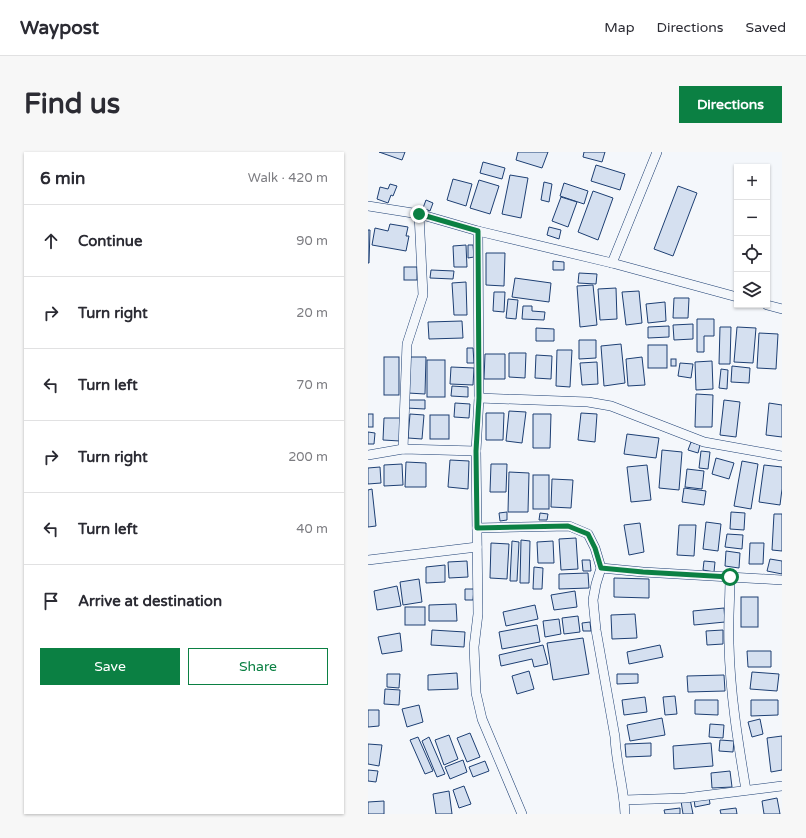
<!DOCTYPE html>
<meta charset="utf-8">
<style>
:root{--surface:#fff;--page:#f7f7f7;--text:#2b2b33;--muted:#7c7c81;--line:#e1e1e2;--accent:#0b8043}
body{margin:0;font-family:"Varela Round",sans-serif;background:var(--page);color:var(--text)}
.controls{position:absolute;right:12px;top:12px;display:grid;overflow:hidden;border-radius:0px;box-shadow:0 1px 3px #0004}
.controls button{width:36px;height:36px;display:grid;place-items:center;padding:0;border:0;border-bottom:1px solid var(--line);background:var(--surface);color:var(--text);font:20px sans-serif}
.stop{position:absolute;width:12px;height:12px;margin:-9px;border:3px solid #0b8043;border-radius:50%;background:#fff}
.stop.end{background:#0b8043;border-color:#fff;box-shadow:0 1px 4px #0008}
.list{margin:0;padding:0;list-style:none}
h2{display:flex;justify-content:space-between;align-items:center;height:52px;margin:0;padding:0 16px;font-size:17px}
h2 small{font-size:13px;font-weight:400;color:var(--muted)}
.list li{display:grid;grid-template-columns:26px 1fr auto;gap:12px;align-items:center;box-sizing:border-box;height:72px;padding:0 16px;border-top:1px solid var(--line)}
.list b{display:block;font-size:15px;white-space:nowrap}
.list em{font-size:13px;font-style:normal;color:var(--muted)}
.actions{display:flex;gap:8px;padding:12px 16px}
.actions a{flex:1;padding:9px 0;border:1px solid var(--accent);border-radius:0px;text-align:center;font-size:14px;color:var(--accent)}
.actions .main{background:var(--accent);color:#fff}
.icon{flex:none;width:22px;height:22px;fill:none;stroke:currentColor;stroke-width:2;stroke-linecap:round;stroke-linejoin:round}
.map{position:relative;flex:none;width:414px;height:662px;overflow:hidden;border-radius:0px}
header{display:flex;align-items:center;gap:24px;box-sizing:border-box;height:56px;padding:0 20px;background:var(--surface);border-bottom:1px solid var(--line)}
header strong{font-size:19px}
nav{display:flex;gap:22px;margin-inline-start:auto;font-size:14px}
.intro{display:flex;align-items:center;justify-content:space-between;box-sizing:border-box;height:96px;padding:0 24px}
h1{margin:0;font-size:28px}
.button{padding:10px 18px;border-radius:0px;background:var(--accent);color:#fff;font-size:14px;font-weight:700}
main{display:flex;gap:24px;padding:0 24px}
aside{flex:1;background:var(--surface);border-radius:0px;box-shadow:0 1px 3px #0004}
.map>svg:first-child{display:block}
</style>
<header>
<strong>Waypost</strong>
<nav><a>Map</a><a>Directions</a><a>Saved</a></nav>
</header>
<div class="intro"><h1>Find us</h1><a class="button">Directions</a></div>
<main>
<aside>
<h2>6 min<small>Walk · 420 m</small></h2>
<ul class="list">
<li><svg class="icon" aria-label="ahead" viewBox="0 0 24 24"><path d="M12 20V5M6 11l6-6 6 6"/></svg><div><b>Continue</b></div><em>90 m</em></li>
<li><svg class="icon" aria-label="right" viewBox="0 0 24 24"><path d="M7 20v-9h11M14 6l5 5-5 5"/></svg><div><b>Turn right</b></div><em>20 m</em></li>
<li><svg class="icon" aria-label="left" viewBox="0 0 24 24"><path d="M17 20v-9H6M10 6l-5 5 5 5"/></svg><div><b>Turn left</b></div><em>70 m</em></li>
<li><svg class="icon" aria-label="right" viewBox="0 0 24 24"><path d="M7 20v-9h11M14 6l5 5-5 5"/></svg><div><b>Turn right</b></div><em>200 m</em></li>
<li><svg class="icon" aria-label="left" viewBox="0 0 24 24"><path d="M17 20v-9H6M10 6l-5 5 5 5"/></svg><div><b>Turn left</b></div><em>40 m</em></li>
<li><svg class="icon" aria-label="arrive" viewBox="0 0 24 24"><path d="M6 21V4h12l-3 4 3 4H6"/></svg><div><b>Arrive at destination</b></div></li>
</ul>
<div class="actions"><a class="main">Save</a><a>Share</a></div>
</aside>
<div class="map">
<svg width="414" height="662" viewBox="0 0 414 662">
<rect width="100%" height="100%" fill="#f4f7fb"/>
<!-- building -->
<g fill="#d5e0f0" stroke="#1d3f73">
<path d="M11,0H37L34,8Z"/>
<path d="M150,0H180L174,16L148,8Z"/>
<path d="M216,0H237L234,10L215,5Z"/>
<path d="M115,10L137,16L134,27L112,21Z"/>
<path d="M228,13L257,22L252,38L223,29Z"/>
<path d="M142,23L160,26L153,66L134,62Z"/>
<path d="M85,27L104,32L98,54L79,48Z"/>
<path d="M111,28L131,34L122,62L102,56Z"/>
<path d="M176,30L184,32L181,50L173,48Z"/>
<path d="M196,31L220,39L216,52L192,44Z"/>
<path d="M22,32L29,34L25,44L23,43L20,51L9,47L12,35L20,37Z"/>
<path d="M310,34L329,41L305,104L286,97Z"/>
<path d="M225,39L245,46L230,88L210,80Z"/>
<path d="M193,45L209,50L200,75L184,69Z"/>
<path d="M58,48L65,51L62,59L55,56Z"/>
<path d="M22,72L40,75L38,84H41L38,99L4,93L7,76L20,79Z"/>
<path d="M181,75L193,78L191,87L179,83Z"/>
<path d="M0,78H2L1,111H0Z"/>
<path d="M98,93L99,115H86L85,94Z"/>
<path d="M100,93H105L106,105L100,106Z"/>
<path d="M118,101H137L136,134L118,133Z"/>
<path d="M185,109L196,110V118H185Z"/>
<rect x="36" y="115" width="13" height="13"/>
<path d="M63,118L86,119L85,127L62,126Z"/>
<path d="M211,121L229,122L228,132L210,131Z"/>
<path d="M147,126L183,131L181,150L144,145Z"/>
<path d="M98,130L99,163H86L84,131Z"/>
<path d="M225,133L229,173L212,175L209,134Z"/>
<path d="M248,136L249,167L232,168L230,137Z"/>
<path d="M271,139L274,171L258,173L254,140Z"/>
<path d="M126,140H137L136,160L125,159Z"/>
<path d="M306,146H321L320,166H305Z"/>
<path d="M140,147L150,148L148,167L138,166Z"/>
<path d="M297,150L298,169L280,171L278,152Z"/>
<path d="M155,154H164V159L177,160L176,168L154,167Z"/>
<path d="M329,167H346V184H336V200H329Z"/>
<path d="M94,169L95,186L61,187L60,170Z"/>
<path d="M325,172V187L306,188L305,173Z"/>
<path d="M301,174V185L280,186V175Z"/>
<path d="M352,175H363L362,212H351Z"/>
<path d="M369,175L388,176L385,211L366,210Z"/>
<path d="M168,176L186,177V189H168Z"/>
<path d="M391,181L410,182L408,217L389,216Z"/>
<path d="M211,188H228V206L211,207Z"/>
<path d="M253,192L257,231L236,234L233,194Z"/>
<rect x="280" y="193" width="19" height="23"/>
<path d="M99,196H105L106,211H99Z"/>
<path d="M189,198H204L202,235L188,234Z"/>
<path d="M141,201H158L157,226L141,225Z"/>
<path d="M117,202H137V227H116Z"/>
<path d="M168,203L184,204L183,227L167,226Z"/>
<rect x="16" y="205" width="15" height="38"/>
<path d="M41,205H58L57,242L40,241Z"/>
<path d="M274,205L277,233L260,234L258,207Z"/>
<rect x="303" y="207" width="5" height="7"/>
<rect x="59" y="208" width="18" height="37"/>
<path d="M344,209L345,237L328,238L327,210Z"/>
<path d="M229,210L230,232L214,233L212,211Z"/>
<path d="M312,211L325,212L323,226L310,224Z"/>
<path d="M364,214L382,216L381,231L363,230Z"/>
<path d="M83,215L106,216L105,233L82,232Z"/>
<path d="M353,217L360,218L359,237L351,236Z"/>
<path d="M84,234L100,235V245L83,244Z"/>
<path d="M328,242L345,243L344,275H327Z"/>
<path d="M38,248H57V257L38,256Z"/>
<path d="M356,248L372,250L368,285L352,283Z"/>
<path d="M87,251L102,252L101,266L86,265Z"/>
<path d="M401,251L414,253V285L398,283Z"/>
<path d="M141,259L158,260L154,291L138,289Z"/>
<path d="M118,261H136L135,288H118Z"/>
<path d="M213,261L229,262L227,290L210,288Z"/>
<rect x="0" y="262" width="5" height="13"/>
<path d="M42,262L56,263L54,287L40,286Z"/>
<path d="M165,262H183L182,296H165Z"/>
<rect x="62" y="263" width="19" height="24"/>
<path d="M16,266H32V289L15,288Z"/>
<path d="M0,280L7,281L6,292H0Z"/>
<path d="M259,282L291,286L288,306L256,302Z"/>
<path d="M323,290L332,293L330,301L320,298Z"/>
<path d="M294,298L314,300L311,338L291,336Z"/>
<path d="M333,299L342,300L340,317L331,316Z"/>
<path d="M348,306L366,311L361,327L344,322Z"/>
<path d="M82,308L101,309L100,337L80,335Z"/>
<path d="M374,309L390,312L383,357L366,354Z"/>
<path d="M38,310L58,311V335H37Z"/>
<path d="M34,312L35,333L16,334V313Z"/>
<path d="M123,312H139L138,340H122Z"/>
<path d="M279,313L283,348L263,350L259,315Z"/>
<path d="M396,313L414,315V337L412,353L391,350Z"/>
<path d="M12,315L13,331L0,332V316Z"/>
<path d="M319,317L336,319L334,337L317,335Z"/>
<path d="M141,320L161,321L160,360H140Z"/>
<rect x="165" y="323" width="16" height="34"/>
<path d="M184,327L205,328L203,356L183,355Z"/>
<path d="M316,336L338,339L336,353L314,350Z"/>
<path d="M4,337L8,374L0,375V338Z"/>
<path d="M139,360V368L132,369L131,361Z"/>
<path d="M363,360L377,361L376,378L362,377Z"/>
<path d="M172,361L180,362L179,368H171Z"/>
<path d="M406,362H414V399L404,398Z"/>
<path d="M338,370L353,372L350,399L335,397Z"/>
<path d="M272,371L276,400L261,403L256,373Z"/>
<path d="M311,373H328L326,404L309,403Z"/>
<path d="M359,382L375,383L374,397L357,395Z"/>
<path d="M208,386L210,417L193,418L191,387Z"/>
<path d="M153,388L162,389L161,431H152Z"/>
<path d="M144,389L151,390L149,429H142Z"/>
<path d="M185,389L186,411H170L169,390Z"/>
<path d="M123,391L141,392L139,427L122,426Z"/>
<path d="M382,391H396L395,412H381Z"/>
<path d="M358,399L372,401L371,416L357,414Z"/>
<path d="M402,407L414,409V422L399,419Z"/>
<path d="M214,408H222L223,419H215Z"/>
<path d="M99,409L100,425L81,426L80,410Z"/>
<path d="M336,409L347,410L346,420L335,418Z"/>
<path d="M77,413V430L58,431V415Z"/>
<path d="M166,415L175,416L174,437H165Z"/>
<path d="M220,421L221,436L191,437V422Z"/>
<path d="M246,426L281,427V446L246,445Z"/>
<path d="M51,427L54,450L35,453L32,430Z"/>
<path d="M29,434L33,454L9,458L6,439Z"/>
<path d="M97,437H106L105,448H97Z"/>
<path d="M207,439L209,455L186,458L183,443Z"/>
<rect x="373" y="445" width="17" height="30"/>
<path d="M88,452L89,469H61V453Z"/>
<path d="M167,453L170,467L138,474L135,460Z"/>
<rect x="37" y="455" width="20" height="18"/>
<path d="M356,456L357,470L326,473L325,459Z"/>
<path d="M267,462L269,486L244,487L243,463Z"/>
<path d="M210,464L212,480L196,482L194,466Z"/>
<path d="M191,467L193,482L177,485L175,469Z"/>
<path d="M222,470L223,479H215L214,471Z"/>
<path d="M169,473L172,490L134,497L131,480Z"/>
<path d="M64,478L97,480L96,495L63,493Z"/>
<path d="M355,478V492L339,493L338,479Z"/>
<path d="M32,481L34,499L14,502L10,485Z"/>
<path d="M215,486L221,522L185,528L179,491Z"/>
<path d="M175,493L180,512L166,515L164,507L133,514L131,503Z"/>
<path d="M292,493L295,505L261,512L259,500Z"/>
<path d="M379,499H403V515H380Z"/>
<path d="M161,519L166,537L149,542L144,524Z"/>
<path d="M384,520L411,522L409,539L382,537Z"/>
<path d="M89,521L90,537L60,538V523Z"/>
<path d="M19,522H32L31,536L19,535Z"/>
<path d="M249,522H270V531L249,532Z"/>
<path d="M356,523L357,539L320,540L319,524Z"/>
<path d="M17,537L32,538L31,553L16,552Z"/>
<path d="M307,544L309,562L297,563L295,545Z"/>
<path d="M277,545L279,560L256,563L254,548Z"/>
<path d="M327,548H350V563L327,562Z"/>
<path d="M383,548H410V563L383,564Z"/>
<path d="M51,553L55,570L39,575L34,557Z"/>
<path d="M0,558H11V574L0,575Z"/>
<path d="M294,566L297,583L262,589L259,573Z"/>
<path d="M392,567L395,582L384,585L380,570Z"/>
<path d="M342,572L356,573L355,586L341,585Z"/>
<path d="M102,581L112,605L99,610L89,586Z"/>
<path d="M81,583L90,607L76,613L67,588Z"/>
<path d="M414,584V618L403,620L399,586Z"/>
<path d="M50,585L65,619L57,622L42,588Z"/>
<path d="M61,585L77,622L69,625L54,589Z"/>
<path d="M352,588L366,589L365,600L351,599Z"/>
<path d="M283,591V604L258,605L257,592Z"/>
<path d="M343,591L345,614L306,617L305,594Z"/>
<path d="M0,592L14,593L11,614L0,612Z"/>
<path d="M95,608L99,620L82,627L77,615Z"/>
<path d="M117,609L121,619L105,625L101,615Z"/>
<path d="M0,618L10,619L8,630L0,629Z"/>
<path d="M362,619L364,635L344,636L343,621Z"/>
<path d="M96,634L103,652L91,656L85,638Z"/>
<path d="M81,639L84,662H68L65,642Z"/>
<path d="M341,645L342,652L327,655L326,647Z"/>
<path d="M409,646L412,662H396L394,649Z"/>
<path d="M322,647L325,662H315L313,649Z"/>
<path d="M16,649V662H0V650Z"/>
<path d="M312,656V662H297L296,658Z"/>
<path d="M368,656L369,662H353L352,658Z"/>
</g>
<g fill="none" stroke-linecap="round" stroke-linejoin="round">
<!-- street casing -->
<g stroke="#1d3f73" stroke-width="10">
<g id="street">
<path d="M0,54L51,62L110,79L244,111L369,145"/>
<path d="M110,79L111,246L108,299L110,462L106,495L108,541L114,567L154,662"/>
<path d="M244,111L289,0"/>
<path d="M399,153L414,157"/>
<path d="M111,246L220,250L243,254L336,290L414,304"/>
<path d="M35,297L39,192L55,143L51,62"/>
<path d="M0,303L35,297L108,299"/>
<path d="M109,376L201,374L220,382L227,396L233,416L228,432L225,448L228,478L247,585C248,611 256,636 257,662"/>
<path d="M0,408L109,395"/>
<path d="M233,416L275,420L414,428"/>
<path d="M362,425C362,448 360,470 361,492C362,541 370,590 378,638"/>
<path d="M256,648L317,646L414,634"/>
</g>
</g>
<!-- street -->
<use href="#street" stroke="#f4f7fb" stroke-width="9"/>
</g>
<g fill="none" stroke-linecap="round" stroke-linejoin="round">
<!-- route -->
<path stroke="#0b8043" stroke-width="5" d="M51,62L110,79L111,246L108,299L109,376L200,374L220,382L227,396L233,416L275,420L362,425"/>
</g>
</svg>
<div class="controls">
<button>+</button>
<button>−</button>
<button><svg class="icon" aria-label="locate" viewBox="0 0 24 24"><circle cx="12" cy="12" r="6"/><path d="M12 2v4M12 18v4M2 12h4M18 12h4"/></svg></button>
<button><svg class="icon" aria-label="layers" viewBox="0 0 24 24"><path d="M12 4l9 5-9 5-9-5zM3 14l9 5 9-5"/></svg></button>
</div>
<div class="stop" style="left:362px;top:425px"></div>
<div class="stop end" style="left:51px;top:62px"></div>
</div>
</main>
